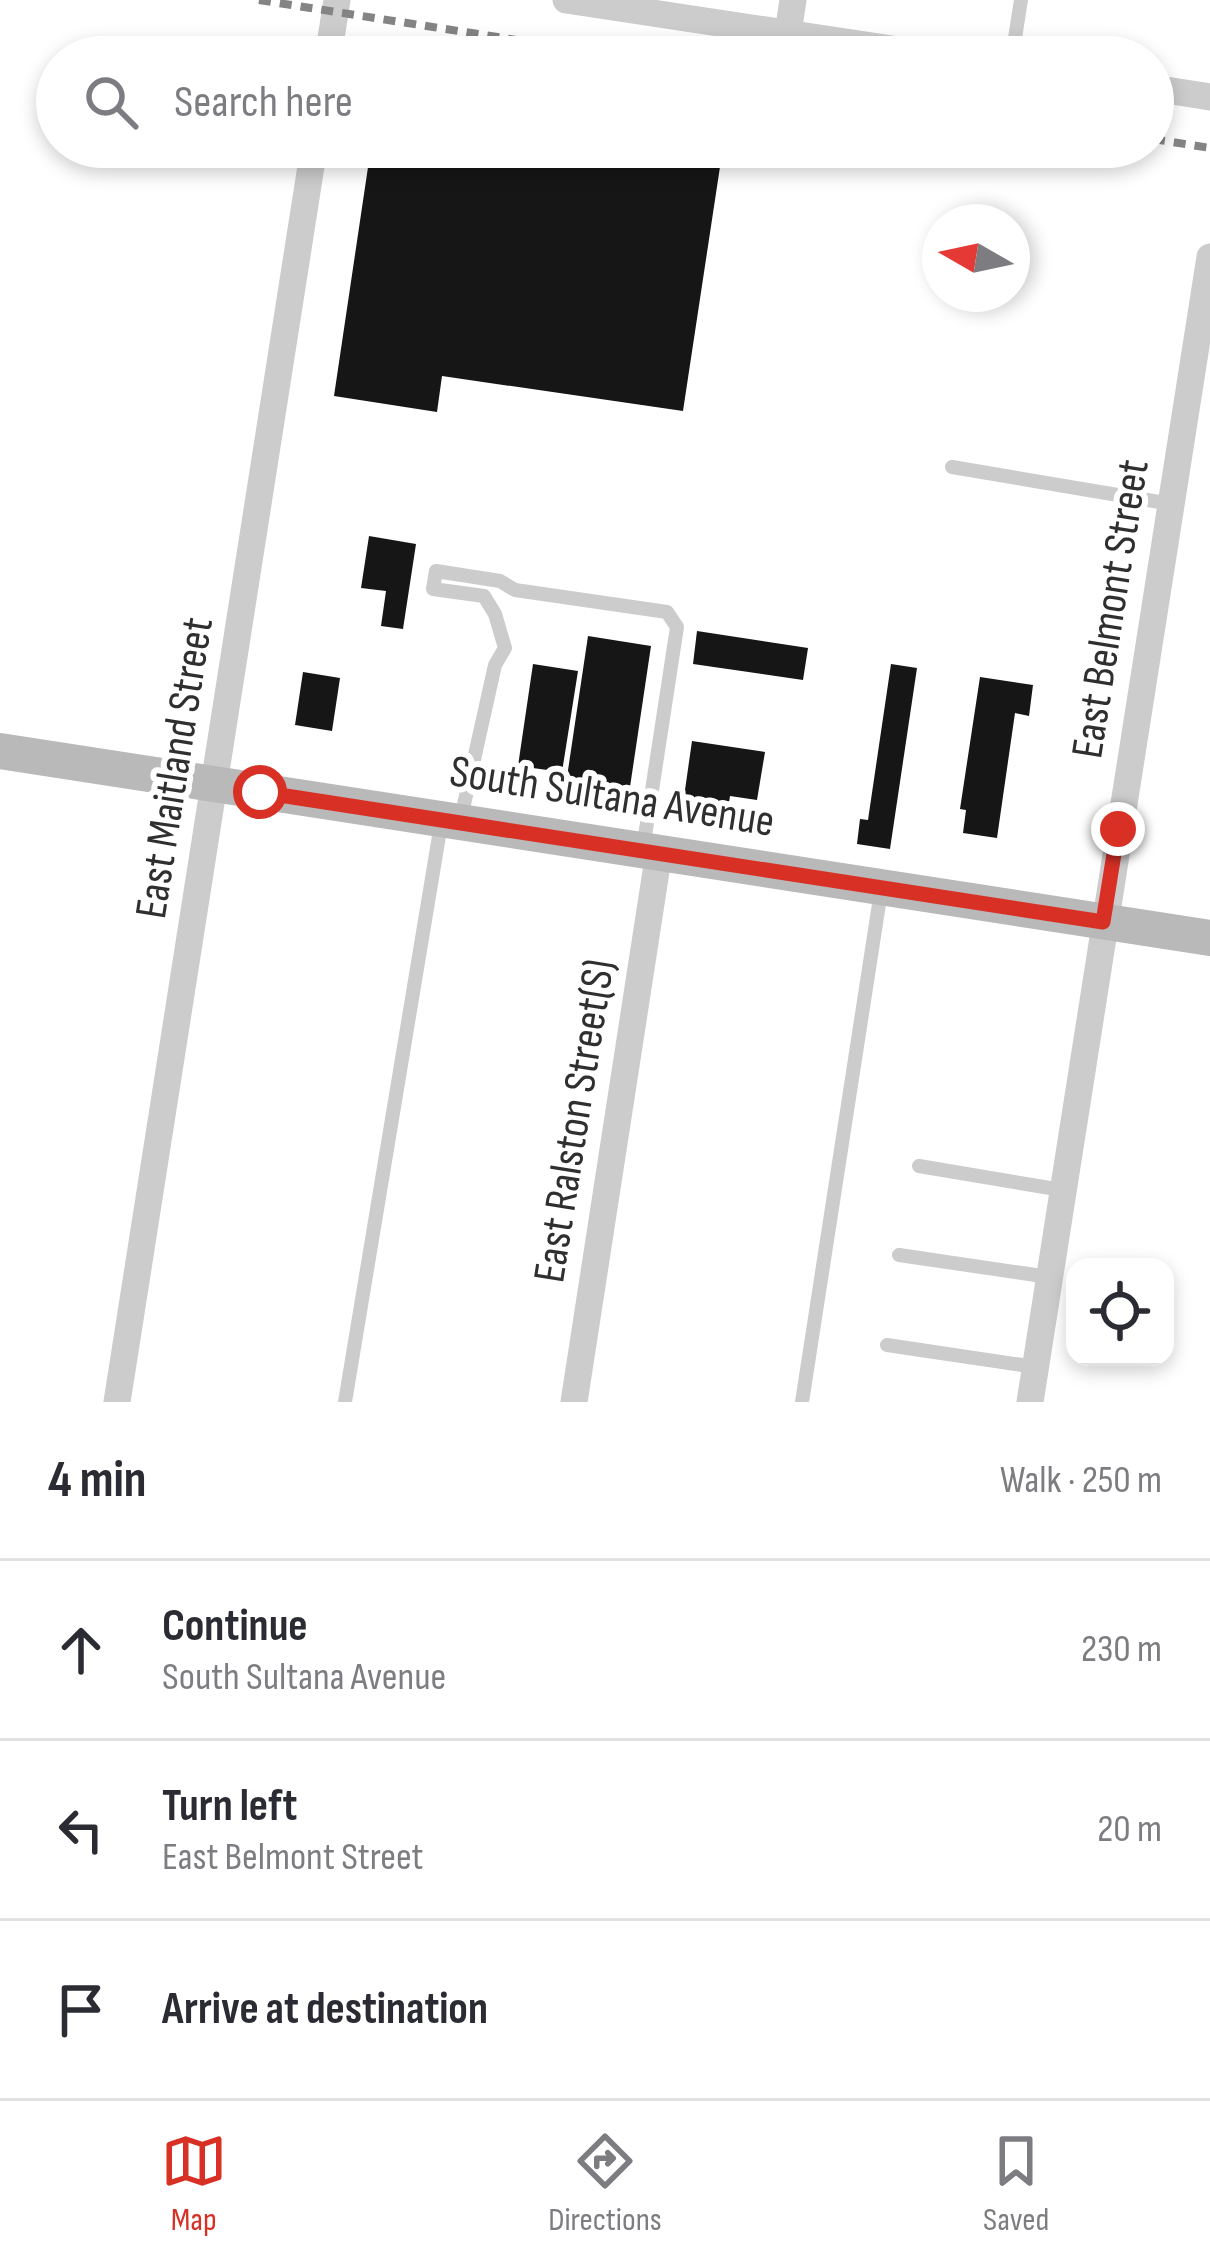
<!DOCTYPE html>
<meta charset="utf-8">
<style>
:root{--surface:#fff;--page:#f2f2f3;--text:#2b2b33;--muted:#7c7c81;--line:#e1e1e2;--accent:#d93025}
body{margin:0;font-family:"Sofia Sans Condensed",sans-serif;background:var(--page);color:var(--text)}
.controls{position:absolute;right:36px;bottom:36px;display:grid;overflow:hidden;border-radius:24px;box-shadow:0 6px 18px #0003}
.controls button{width:108px;height:108px;display:grid;place-items:center;padding:0;border:0;border-bottom:3px solid var(--line);background:var(--surface);color:var(--text);font:60px sans-serif}
.compass{position:absolute;left:922px;top:204px;width:108px;height:108px;border-radius:50%;background:var(--surface);box-shadow:0 6px 18px #0003;rotate:279deg}
.stop{position:absolute;width:36px;height:36px;margin:-27px;border:9px solid #d93025;border-radius:50%;background:#fff}
.stop.end{background:#d93025;border-color:#fff;box-shadow:0 3px 12px #0008}
.list{margin:0;padding:0;list-style:none}
h2{display:flex;justify-content:space-between;align-items:center;height:156px;margin:0;padding:0 48px;font-size:51px}
h2 small{font-size:39px;font-weight:400;color:var(--muted)}
.list li{display:grid;grid-template-columns:78px 1fr auto;gap:36px;align-items:center;box-sizing:border-box;height:180px;padding:0 48px;border-top:3px solid var(--line)}
.list b{display:block;font-size:45px;white-space:nowrap}
.list p{margin:0;font-size:39px;white-space:nowrap;color:var(--muted)}
.list em{font-size:39px;font-style:normal;color:var(--muted)}
.icon{flex:none;width:66px;height:66px;fill:none;stroke:currentColor;stroke-width:2;stroke-linecap:round;stroke-linejoin:round}
.map{position:relative;flex:none;width:1210px;height:1402px;overflow:hidden}
.search{position:absolute;background:var(--surface);box-shadow:0 6px 18px #0003;left:36px;right:36px;top:36px;height:132px;display:flex;align-items:center;gap:30px;box-sizing:border-box;padding:0 42px;border-radius:66px;color:var(--muted);font-size:45px}
.sheet{height:696px;background:var(--surface)}
nav{display:flex;justify-content:space-around;align-items:center;box-sizing:border-box;height:168px;border-top:3px solid var(--line);background:var(--surface);font-size:33px;color:var(--muted)}
nav a{display:grid;justify-items:center;gap:6px}
nav .on{color:var(--accent)}
.map>svg:first-child{display:block}
</style>
<div class="map">
<svg width="1210" height="1402" viewBox="0 0 1210 1402">
<rect width="100%" height="100%" fill="#fff"/>
<!-- building -->
<g fill="#161616">
<path d="M371,147H723L683,411L442,376L437,412L334,396Z"/>
<path d="M369,536L416,544L403,629L381,626L386,591L361,588Z"/>
<path d="M697,631L808,648L803,680L693,664Z"/>
<path d="M588,636L651,646L630,787L567,777Z"/>
<path d="M533,664L578,671L562,772L518,766Z"/>
<path d="M891,664L917,668L890,849L857,844L860,819L868,820Z"/>
<path d="M303,672L340,678L332,731L295,725Z"/>
<path d="M980,677L1033,685L1029,716L1015,713L997,838L963,833L966,810L960,809Z"/>
<path d="M692,741L765,752L757,800L730,796L726,824L681,818Z"/>
</g>
<g fill="none" stroke-linecap="round" stroke-linejoin="round">
<!-- lane -->
<g stroke="#ccc" stroke-width="14">
<path d="M1012,57L1021,0"/>
<path d="M952,467L1171,504"/>
<path d="M461,818L495,665L505,648L495,614L484,596L433,589L436,571L500,581L515,590L667,612L677,627L643,849"/>
<path d="M919,1166L1062,1190"/>
<path d="M899,1255L1049,1277"/>
<path d="M887,1345L1035,1367"/>
<path d="M345,1402L441,824"/>
<path d="M802,1402L881,891"/>
</g>
<!-- street -->
<g stroke="#ccc" stroke-width="27">
<path d="M566,0L945,57"/>
<path d="M788,33L793,0"/>
<path d="M328,57L337,0"/>
<path d="M1153,88L1210,97"/>
<path d="M117,1402L314,147"/>
<path d="M574,1402L659,852"/>
<path d="M1030,1402L1210,257"/>
</g>
<!-- secondary -->
<path stroke="#b9b9b9" stroke-width="36" d="M0,751L1210,938"/>
<!-- rail -->
<g stroke="#848484" stroke-width="8" stroke-dasharray="12 9" stroke-linecap="butt">
<path d="M259,0L626,57"/>
<path d="M1153,139L1210,148"/>
</g>
</g>
<g fill="none" stroke-linecap="round" stroke-linejoin="round">
<!-- route -->
<path stroke="#d93025" stroke-width="15" d="M260,792L1103,922L1118,829"/>
</g>
<g text-anchor="middle" dominant-baseline="central" stroke-width="12" stroke-linejoin="round" paint-order="stroke">
<!-- street labels -->
<g font-size="45" fill="#2f2f2f" stroke="#fff">
<text transform="translate(1111 609) rotate(-81)">East Belmont Street</text>
<text transform="translate(175 768) rotate(-81)">East Maitland Street</text>
<text transform="translate(612 797) rotate(9)">South Sultana Avenue</text>
<text transform="translate(575 1121) rotate(-81)">East Ralston Street(S)</text>
</g>
</g>
</svg>
<div class="controls">
<button><svg class="icon" aria-label="locate" viewBox="0 0 24 24"><circle cx="12" cy="12" r="6"/><path d="M12 2v4M12 18v4M2 12h4M18 12h4"/></svg></button>
</div>
<svg class="compass" viewBox="-18 -18 36 36"><path d="M0-13l5 13h-10z" fill="#e53935"/><path d="M0 13l5-13h-10z" fill="#7c7c81"/></svg>
<div class="stop" style="left:260px;top:792px"></div>
<div class="stop end" style="left:1118px;top:829px"></div>
<div class="search"><svg class="icon" aria-label="search" viewBox="0 0 24 24"><circle cx="10" cy="10" r="6"/><path d="M15 15l6 6"/></svg>Search here</div>
</div>
<section class="sheet">
<h2>4 min<small>Walk · 250 m</small></h2>
<ul class="list">
<li><svg class="icon" aria-label="ahead" viewBox="0 0 24 24"><path d="M12 20V5M6 11l6-6 6 6"/></svg><div><b>Continue</b><p>South Sultana Avenue</p></div><em>230 m</em></li>
<li><svg class="icon" aria-label="left" viewBox="0 0 24 24"><path d="M17 20v-9H6M10 6l-5 5 5 5"/></svg><div><b>Turn left</b><p>East Belmont Street</p></div><em>20 m</em></li>
<li><svg class="icon" aria-label="arrive" viewBox="0 0 24 24"><path d="M6 21V4h12l-3 4 3 4H6"/></svg><div><b>Arrive at destination</b></div></li>
</ul>
</section>
<nav>
<a class="on"><svg class="icon" aria-label="map" viewBox="0 0 24 24"><path d="M3 6l6-2 6 2 6-2v14l-6 2-6-2-6 2zM9 4v14M15 6v14"/></svg>Map</a>
<a><svg class="icon" aria-label="directions" viewBox="0 0 24 24"><path d="M12 3l9 9-9 9-9-9zM9 14v-3h6M13 9l2 2-2 2"/></svg>Directions</a>
<a><svg class="icon" aria-label="saved" viewBox="0 0 24 24"><path d="M7 4h10v16l-5-4-5 4z"/></svg>Saved</a>
</nav>
